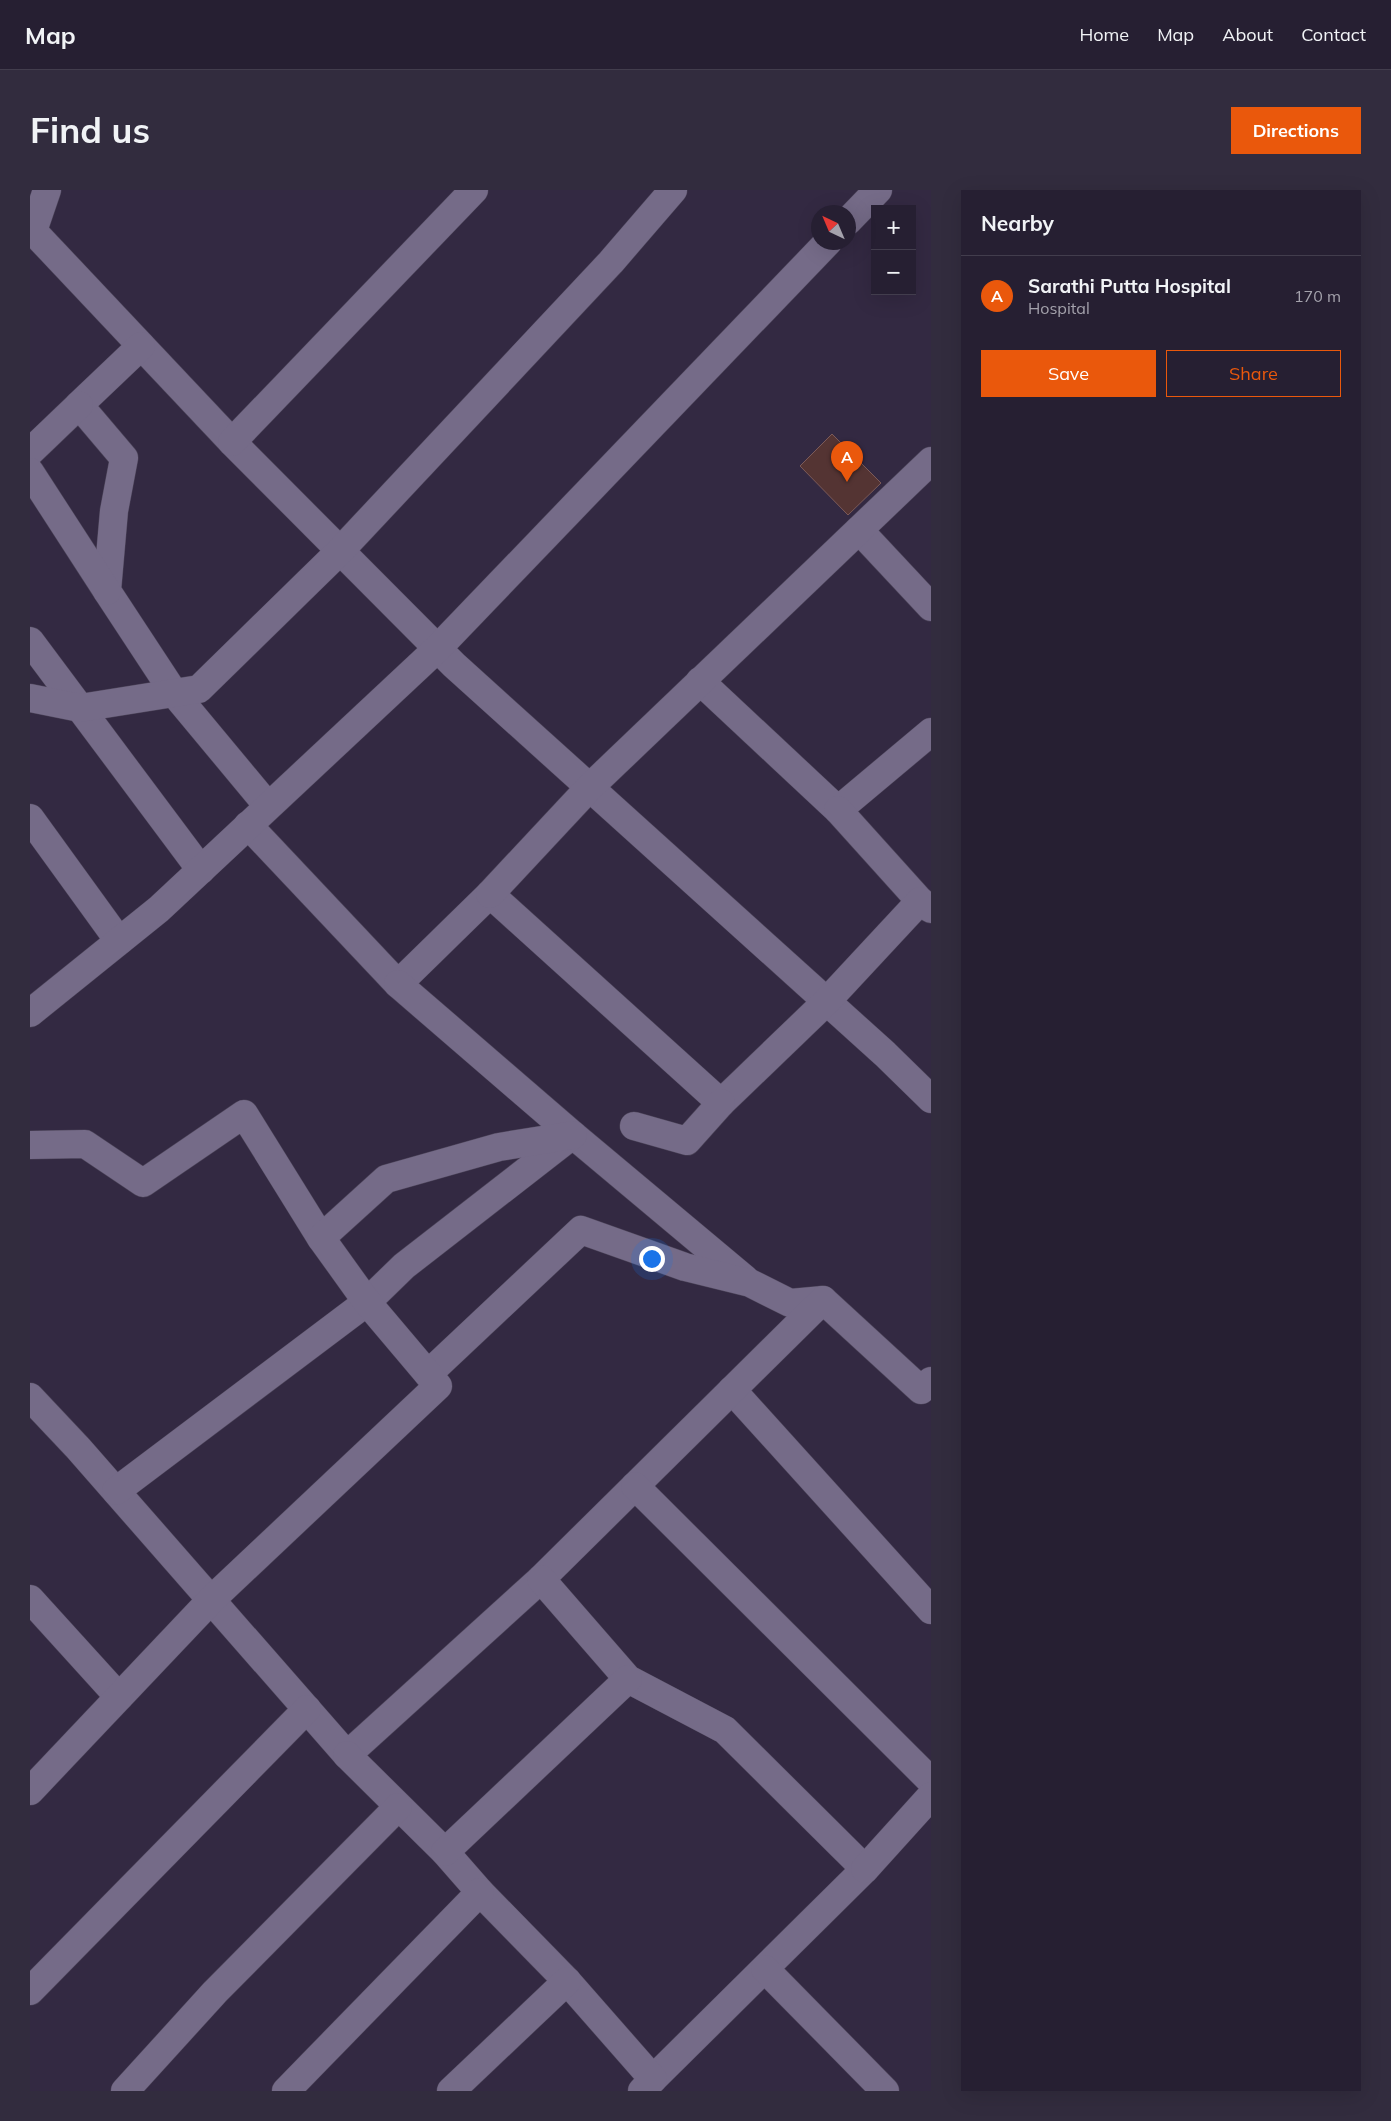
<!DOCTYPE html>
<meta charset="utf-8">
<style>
:root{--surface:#261f32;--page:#322c3e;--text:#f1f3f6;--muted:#a4a2ac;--line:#423d4d;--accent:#ea580c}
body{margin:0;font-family:Mulish,sans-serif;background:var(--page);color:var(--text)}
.controls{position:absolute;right:15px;top:15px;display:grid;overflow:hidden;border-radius:0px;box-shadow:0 5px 20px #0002}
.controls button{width:45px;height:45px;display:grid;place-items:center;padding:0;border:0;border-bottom:1px solid var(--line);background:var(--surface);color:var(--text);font:25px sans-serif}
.compass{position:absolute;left:781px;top:15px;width:45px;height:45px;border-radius:50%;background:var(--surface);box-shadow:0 5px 20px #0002;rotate:316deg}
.you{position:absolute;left:621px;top:1068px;width:18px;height:18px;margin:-12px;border:4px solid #fff;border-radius:50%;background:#1a73e8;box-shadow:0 0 0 8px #1a73e833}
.badge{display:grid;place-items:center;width:32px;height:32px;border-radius:50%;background:var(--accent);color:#fff;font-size:16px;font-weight:700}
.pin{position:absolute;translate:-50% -41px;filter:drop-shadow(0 1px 2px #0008)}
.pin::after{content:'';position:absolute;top:26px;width:18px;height:15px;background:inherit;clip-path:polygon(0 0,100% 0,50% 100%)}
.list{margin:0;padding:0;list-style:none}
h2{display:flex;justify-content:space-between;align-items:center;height:65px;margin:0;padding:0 20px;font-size:21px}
h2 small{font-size:16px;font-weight:400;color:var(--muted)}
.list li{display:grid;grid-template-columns:32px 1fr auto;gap:15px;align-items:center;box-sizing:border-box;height:80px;padding:0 20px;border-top:1px solid var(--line)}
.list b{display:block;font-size:19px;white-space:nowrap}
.list p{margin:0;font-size:16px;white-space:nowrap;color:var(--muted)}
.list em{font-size:16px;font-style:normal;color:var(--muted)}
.actions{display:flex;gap:10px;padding:15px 20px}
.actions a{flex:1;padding:11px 0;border:1px solid var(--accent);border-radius:0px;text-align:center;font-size:18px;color:var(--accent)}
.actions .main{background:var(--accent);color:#fff}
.map{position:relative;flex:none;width:901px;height:1901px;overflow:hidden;border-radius:0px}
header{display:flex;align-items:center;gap:30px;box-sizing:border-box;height:70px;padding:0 25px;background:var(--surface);border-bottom:1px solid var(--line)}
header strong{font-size:24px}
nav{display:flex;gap:28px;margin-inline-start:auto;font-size:18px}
.intro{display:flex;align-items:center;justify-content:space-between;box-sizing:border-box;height:120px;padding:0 30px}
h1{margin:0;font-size:35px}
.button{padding:12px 22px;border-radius:0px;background:var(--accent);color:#fff;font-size:18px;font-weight:700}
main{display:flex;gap:30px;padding:0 30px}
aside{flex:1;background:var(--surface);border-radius:0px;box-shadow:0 5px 20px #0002}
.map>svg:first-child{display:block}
</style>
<header>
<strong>Map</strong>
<nav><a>Home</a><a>Map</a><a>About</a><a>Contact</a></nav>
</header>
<div class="intro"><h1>Find us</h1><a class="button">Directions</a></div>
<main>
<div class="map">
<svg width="901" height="1901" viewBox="0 0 901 1901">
<rect width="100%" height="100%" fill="#332942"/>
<!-- building -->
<path fill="#543433" stroke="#7c5a58" d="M802,244L851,293L818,325L770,276Z"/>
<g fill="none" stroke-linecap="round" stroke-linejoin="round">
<!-- minor casing -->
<g stroke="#4c4459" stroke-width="29">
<g id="minor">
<path d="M17,0L3,41L202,252L424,475L855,864L901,909"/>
<path d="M818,31L848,0"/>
<path d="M111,156L49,215L94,268L84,321L77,401L144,503L238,616"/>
<path d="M202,252L444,0"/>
<path d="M0,262L49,215"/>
<path d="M0,282L77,401"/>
<path d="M829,340L901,417"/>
<path d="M0,451L171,680"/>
<path d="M670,491L808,620L901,542"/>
<path d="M0,508L50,518L169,499L310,361L581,72L643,0"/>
<path d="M808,620L890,711"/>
<path d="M0,628L89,751"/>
<path d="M218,635L368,794L460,704L691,913L797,811L890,711L901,719"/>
<path d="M460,704L559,598L901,271"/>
<path d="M368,794L543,945L715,1089"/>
<path d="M0,823L129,719L408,458L798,52"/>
<path d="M604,936L657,951L691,913"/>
<path d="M0,955L55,954L113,993L214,924L291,1048"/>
<path d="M398,1184L551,1040L655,1077L720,1093L760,1113L793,1110"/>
<path d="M702,1200L901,1420"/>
<path d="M0,1207L48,1258L317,1565L511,1389L793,1110L891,1200L901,1191"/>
<path d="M605,1296L901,1591"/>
<path d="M86,1301L337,1112L374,1076L540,947"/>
<path d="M511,1389L598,1489L695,1540L835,1679L623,1889"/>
<path d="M0,1409L89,1507"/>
<path d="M317,1565L415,1662L450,1702L537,1791L623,1889L612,1901"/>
<path d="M0,1601L181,1410L408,1196L337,1112L291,1048L356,989L469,957L543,945"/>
<path d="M415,1662L598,1489"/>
<path d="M835,1679L901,1606"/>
<path d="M735,1779L855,1901"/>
<path d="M0,1801L277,1519"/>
<path d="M95,1901L185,1802L368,1617"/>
<path d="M256,1901L450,1702"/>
<path d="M421,1901L537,1791"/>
</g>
</g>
<!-- minor -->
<use href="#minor" stroke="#756b88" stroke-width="28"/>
</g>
</svg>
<div class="controls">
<button>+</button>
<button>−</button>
</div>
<svg class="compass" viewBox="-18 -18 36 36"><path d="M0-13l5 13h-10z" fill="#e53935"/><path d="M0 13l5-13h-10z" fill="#a4a2ac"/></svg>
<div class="you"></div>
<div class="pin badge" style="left:817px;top:292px">A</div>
</div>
<aside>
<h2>Nearby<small></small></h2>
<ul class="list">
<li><span class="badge">A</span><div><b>Sarathi Putta Hospital</b><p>Hospital</p></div><em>170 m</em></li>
</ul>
<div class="actions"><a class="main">Save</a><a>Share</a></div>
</aside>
</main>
